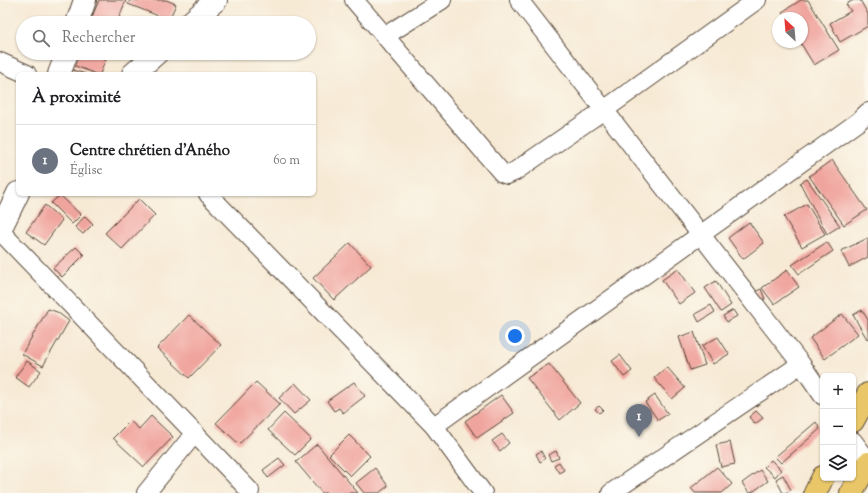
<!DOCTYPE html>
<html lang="fr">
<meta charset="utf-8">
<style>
:root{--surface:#fff;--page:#f6f6f6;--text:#202124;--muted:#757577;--line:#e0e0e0;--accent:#b5179e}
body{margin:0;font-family:"Sorts Mill Goudy",serif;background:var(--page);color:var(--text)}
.controls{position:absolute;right:12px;bottom:12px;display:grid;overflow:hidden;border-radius:6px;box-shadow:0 1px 3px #0004}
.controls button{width:36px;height:36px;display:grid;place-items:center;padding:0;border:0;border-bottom:1px solid var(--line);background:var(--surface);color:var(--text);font:20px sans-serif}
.compass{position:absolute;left:772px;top:12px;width:36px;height:36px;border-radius:50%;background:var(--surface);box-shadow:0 1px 3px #0004;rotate:334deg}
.you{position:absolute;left:515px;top:336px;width:14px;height:14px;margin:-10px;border:3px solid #fff;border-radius:50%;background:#1a73e8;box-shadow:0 0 0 6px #1a73e833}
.badge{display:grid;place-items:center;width:26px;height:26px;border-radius:50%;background:var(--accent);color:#fff;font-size:13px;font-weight:700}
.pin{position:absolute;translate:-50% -33px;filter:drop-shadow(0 1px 2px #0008)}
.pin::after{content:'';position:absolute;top:21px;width:14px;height:12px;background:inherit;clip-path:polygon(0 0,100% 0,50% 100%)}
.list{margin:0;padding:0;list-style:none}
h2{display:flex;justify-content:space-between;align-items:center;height:52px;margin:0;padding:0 16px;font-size:17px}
h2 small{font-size:13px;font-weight:400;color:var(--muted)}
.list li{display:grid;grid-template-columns:26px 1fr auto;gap:12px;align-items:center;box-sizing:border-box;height:72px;padding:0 16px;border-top:1px solid var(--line)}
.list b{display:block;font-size:15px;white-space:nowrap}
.list p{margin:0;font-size:13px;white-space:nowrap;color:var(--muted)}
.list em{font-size:13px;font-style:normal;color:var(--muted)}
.icon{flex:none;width:22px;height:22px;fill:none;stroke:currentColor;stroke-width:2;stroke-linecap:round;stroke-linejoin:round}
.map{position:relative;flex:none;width:868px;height:493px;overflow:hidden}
.search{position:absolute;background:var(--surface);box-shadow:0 1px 3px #0004;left:16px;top:16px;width:300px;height:44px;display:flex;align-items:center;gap:10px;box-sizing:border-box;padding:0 14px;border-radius:22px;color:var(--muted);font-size:15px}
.panel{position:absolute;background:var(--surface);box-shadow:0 1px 3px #0004;left:16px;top:72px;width:300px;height:124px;border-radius:6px}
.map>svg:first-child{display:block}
</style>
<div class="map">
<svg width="868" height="493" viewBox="0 0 868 493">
<rect width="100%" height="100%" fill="#fbf7ec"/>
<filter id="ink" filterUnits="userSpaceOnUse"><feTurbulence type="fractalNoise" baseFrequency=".025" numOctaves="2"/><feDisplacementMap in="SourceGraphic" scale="8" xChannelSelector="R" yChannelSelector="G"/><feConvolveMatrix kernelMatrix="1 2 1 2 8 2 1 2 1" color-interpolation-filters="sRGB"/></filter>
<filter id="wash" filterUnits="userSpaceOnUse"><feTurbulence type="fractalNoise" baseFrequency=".012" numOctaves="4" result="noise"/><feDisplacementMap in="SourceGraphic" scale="16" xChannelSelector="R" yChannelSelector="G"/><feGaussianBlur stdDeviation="0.9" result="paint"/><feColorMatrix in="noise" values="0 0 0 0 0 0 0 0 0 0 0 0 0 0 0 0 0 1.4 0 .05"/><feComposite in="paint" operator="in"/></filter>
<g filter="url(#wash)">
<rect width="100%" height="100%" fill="#f7ead5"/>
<g id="blocks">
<!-- building -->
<g fill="#f0a49e">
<path d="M99,0H126L117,23L90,22Z"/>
<path d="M130,0H166L176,4L169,20L128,4Z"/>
<path d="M801,0H808L839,50L814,65L800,42H802V18H785L782,12Z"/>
<path d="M854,0H860L868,14V26L840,42L830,23L851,11L846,4Z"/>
<path d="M78,53H108L100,74H96L73,65Z"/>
<path d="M66,68L86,74H67Z"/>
<path d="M832,160L867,210L844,225L809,176Z"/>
<path d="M807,179L840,226L827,234L800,183Z"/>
<path d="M60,195L81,215L72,224L51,203Z"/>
<path d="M139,199L155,215L122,249L105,233Z"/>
<path d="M807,204L825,234L802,247L784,217Z"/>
<path d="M45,205L62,220L44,245L26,232Z"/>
<path d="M85,216L93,224L83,234L75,227Z"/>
<path d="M749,222L764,243L743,259L728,238Z"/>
<path d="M868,238V257L849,267L841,251Z"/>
<path d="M827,242L833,251L799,274L792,265Z"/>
<path d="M350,243L371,266L334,300L313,278Z"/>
<path d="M76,247L84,255L62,277L53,268Z"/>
<path d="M678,269L695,293L679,304L662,280Z"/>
<path d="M787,270L799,287L774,304L762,288Z"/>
<path d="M716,281L731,305L721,312L705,288Z"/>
<path d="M761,289L765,299L760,301L755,292Z"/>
<path d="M711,305L715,312L699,322L695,314Z"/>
<path d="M48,309L57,312L69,321L43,366L22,354Z"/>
<path d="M733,310L737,316L727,322L723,316Z"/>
<path d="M862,310L868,320V338L867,339L853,315Z"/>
<path d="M842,314L858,334L825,359L810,338Z"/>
<path d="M189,315L221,345L189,378L157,348Z"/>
<path d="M694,332L705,365L690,370L679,337Z"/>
<path d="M718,337L729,354L713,364L702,346Z"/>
<path d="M620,355L632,371L624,377L612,361Z"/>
<path d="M27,361L41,371L29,387L15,377Z"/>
<path d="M549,364L580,403L560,420L527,378Z"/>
<path d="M667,367L685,388L672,399L654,378Z"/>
<path d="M256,382L280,404L239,444L216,423Z"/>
<path d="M354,382L365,396L343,413L339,408L334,411L327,401Z"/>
<path d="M295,383L311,400L294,414L279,398Z"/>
<path d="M501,395L514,413L477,438L465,421Z"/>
<path d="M655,395L668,414L658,420L645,402Z"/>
<path d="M599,406L603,410L599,413L595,409Z"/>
<path d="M756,411L763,418L755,424L749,417Z"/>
<path d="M284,413L311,439L295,455L268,430Z"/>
<path d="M151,416L173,437L144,467L113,438L130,421L139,429Z"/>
<path d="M816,422L820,429L781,463L775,457Z"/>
<path d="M502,434L509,443L500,451L492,441Z"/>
<path d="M349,435L370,456L350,476L329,455Z"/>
<path d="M730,442L735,464L721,467L716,445Z"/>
<path d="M317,444L358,493H322L296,462Z"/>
<path d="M541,451L545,459L540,462L536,454Z"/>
<path d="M556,451L559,458L551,461L548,455Z"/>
<path d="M279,458L285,465L268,478L263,470Z"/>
<path d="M771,460L781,470L775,477L764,467Z"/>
<path d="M559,462L564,470L559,473L554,465Z"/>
<path d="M717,467L732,484L722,493H695L691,488Z"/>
<path d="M375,468L388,486L379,493H364L356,483Z"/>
<path d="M760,470L768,481L751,493H749L742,483Z"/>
<path d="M783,475L791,490L785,493H783L776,479Z"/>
</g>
</g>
</g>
<g filter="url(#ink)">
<use href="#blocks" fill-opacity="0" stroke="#574739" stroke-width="1"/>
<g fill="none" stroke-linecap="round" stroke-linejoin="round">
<!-- minor casing -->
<g stroke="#574739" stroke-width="20">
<g id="minor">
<path d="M354,0L502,173L507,175L514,172L604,110L757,0"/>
<path d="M519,0L801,364L823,396"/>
<path d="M385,36L442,0"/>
<path d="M0,62L27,74"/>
<path d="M208,194L434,426L483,493"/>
<path d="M0,231L250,491"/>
<path d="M434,426L859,121L868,112"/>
<path d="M853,441L868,461"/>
<path d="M146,493L195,433"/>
<path d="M611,493L801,364"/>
</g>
</g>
<!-- tertiary casing -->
<g stroke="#574739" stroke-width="24">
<g id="tertiary">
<path d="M77,23L85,0"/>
<path d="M190,23L216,0"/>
<path d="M59,74L67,53"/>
<path d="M133,74L157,53"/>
<path d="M0,230L18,193"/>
</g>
</g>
<!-- trunk casing -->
<g stroke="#574739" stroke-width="24">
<g id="trunk">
<path d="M853,421L868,394"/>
<path d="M815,493L823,477"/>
<path d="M851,493L868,463"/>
</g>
</g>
<!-- minor -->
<use href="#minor" stroke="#fff" stroke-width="18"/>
<!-- tertiary -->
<use href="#tertiary" stroke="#fff" stroke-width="22"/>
<!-- trunk -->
<use href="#trunk" stroke="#e9c769" stroke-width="22"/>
</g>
</g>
</svg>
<div class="controls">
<button>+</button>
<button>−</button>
<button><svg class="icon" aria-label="layers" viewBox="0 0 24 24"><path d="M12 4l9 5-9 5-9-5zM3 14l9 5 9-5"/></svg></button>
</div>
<svg class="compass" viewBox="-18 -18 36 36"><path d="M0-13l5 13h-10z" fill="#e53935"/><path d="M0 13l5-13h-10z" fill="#757577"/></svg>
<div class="you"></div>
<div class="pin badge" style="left:639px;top:437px;background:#6b7280">1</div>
<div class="search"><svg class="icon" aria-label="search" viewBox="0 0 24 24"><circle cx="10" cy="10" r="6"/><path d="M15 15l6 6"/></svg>Rechercher</div>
<section class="panel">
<h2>À proximité<small></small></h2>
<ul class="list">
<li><span class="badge" style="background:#6b7280">1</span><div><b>Centre chrétien d'Aného</b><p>Église</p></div><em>60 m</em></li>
</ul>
</section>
</div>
